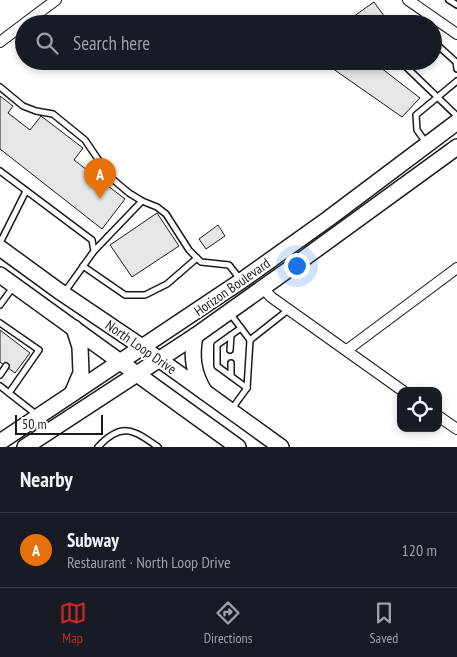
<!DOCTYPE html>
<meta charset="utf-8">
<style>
:root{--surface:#171b24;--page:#20242c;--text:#f1f3f6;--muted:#9ea1a6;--line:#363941;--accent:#c62828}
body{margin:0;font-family:"PT Sans Narrow",sans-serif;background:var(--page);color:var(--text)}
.controls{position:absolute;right:15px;bottom:15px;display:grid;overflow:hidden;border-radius:10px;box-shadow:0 2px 8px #0003}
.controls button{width:45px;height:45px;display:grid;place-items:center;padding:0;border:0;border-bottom:1px solid var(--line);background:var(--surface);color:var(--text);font:25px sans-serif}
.scale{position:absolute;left:15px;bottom:12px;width:88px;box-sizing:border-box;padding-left:5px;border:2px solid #1a1a1a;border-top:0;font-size:14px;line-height:18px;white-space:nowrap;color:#1a1a1a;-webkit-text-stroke:4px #fff;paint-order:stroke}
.you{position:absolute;left:296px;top:265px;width:18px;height:18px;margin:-12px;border:4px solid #fff;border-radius:50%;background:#1a73e8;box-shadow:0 0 0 8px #1a73e833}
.badge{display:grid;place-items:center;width:32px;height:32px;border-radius:50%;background:var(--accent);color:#fff;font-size:16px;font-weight:700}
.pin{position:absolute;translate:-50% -41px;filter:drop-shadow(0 1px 2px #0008)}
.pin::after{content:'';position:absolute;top:26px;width:18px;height:15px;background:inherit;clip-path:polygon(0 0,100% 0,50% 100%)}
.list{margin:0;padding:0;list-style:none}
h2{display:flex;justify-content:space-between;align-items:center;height:65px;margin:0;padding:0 20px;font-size:21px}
h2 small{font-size:16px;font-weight:400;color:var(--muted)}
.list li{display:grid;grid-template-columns:32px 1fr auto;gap:15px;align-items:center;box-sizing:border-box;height:75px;padding:0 20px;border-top:1px solid var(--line)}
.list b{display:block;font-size:19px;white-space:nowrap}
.list p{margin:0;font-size:16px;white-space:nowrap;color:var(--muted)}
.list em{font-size:16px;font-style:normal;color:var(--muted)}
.icon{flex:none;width:28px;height:28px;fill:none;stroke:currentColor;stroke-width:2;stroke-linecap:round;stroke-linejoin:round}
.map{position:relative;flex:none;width:457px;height:447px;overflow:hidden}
.search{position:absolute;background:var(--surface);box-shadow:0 2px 8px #0003;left:15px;right:15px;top:15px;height:55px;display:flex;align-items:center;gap:12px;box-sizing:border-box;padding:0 18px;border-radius:28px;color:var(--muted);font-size:19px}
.sheet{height:140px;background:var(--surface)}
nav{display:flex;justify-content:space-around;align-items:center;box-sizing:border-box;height:70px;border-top:1px solid var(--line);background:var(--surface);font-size:14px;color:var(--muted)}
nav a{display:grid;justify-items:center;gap:2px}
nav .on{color:var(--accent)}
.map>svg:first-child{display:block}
</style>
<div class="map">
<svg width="457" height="447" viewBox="0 0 457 447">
<rect width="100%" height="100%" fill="#fff"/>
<!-- building -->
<g fill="#e6e6e6" stroke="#1a1a1a">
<path d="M374,2L387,20L383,24H343Z"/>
<path d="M329,61H372L420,98L402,117L329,66Z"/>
<path d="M0,96L13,106L8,113L30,130L41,116L83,148L74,160L125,199L102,229L0,149Z"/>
<path d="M157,213L179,246L132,277L110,245Z"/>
<path d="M218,225L225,236L206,249L199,239Z"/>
<path d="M0,330L30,353L15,373L0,362Z"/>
</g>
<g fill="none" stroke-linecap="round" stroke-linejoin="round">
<!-- service casing -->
<g stroke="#1a1a1a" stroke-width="8">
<g id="service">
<path d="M449,0L457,5"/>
<path d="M416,24L428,14"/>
<path d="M433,41L456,62L457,69"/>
<path d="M400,61L457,116"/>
<path d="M0,87L23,106L36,111L53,114L85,140L110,177L129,193L142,201L157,207L166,214L189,250L201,262L229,265L240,279"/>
<path d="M427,144L417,130L416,115L457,81"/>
<path d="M0,171L92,240L94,251L64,293"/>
<path d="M0,243L26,191"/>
<path d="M94,251L142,201"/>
<path d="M83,266L125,295H145L167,284L197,258"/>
<path d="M0,305L14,286"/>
<path d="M229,312L250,340"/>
<path d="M0,323L39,350L9,393"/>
<path d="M241,328L217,345V366L247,388"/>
<path d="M230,350L231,335"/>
<path d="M231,363V376"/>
<path d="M0,375L6,366"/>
<path d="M0,386L37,415"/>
<path d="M231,410L247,388L250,340L288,310"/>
<path d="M98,447C121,422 133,429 158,447"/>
</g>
</g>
<!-- minor casing -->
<g stroke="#1a1a1a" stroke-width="12">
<g id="minor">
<path d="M408,0L457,34"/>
<path d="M0,42L29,20L56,0"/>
<path d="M263,288L271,297L403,391"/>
<path d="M347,350L457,268"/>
<path d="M438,416L457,429"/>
</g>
</g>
<!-- secondary casing -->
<g stroke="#1a1a1a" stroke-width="18">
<g id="secondary">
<path d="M0,248L59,291L142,347L281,447"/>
<path d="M0,275L238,447"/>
<path d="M195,336C191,356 193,373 204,391"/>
<path d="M72,394L81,373L80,347L74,328"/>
<path d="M0,442L241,281L328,219L457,122"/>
<path d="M25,447L195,336L292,267L457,147"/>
</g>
</g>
<!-- service -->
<use href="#service" stroke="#fff" stroke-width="5"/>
<!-- minor -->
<use href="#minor" stroke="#fff" stroke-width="10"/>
<!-- secondary -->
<use href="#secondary" stroke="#fff" stroke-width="15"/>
</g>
<g text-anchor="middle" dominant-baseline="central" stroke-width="4" stroke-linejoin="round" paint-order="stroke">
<!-- street labels -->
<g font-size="14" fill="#1a1a1a" stroke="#fff">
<text transform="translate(232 287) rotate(-35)">Horizon Boulevard</text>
<text transform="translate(141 347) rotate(35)">North Loop Drive</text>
</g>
</g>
</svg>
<div class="controls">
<button><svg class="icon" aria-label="locate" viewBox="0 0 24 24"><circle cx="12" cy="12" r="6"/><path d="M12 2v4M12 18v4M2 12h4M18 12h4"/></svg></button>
</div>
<div class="scale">50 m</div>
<div class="you"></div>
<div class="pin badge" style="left:100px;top:199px;background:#e8710a">A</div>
<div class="search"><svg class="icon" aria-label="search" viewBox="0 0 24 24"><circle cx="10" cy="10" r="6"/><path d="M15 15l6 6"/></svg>Search here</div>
</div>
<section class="sheet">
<h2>Nearby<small></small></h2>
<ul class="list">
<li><span class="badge" style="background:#e8710a">A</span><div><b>Subway</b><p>Restaurant · North Loop Drive</p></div><em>120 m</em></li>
</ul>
</section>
<nav>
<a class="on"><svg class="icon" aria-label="map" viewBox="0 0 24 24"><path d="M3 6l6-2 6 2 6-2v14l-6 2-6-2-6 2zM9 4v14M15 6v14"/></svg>Map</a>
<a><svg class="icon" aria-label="directions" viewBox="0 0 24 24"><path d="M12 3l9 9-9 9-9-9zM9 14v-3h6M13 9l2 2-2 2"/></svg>Directions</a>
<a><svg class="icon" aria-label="saved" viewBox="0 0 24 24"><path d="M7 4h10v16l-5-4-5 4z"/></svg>Saved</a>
</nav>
